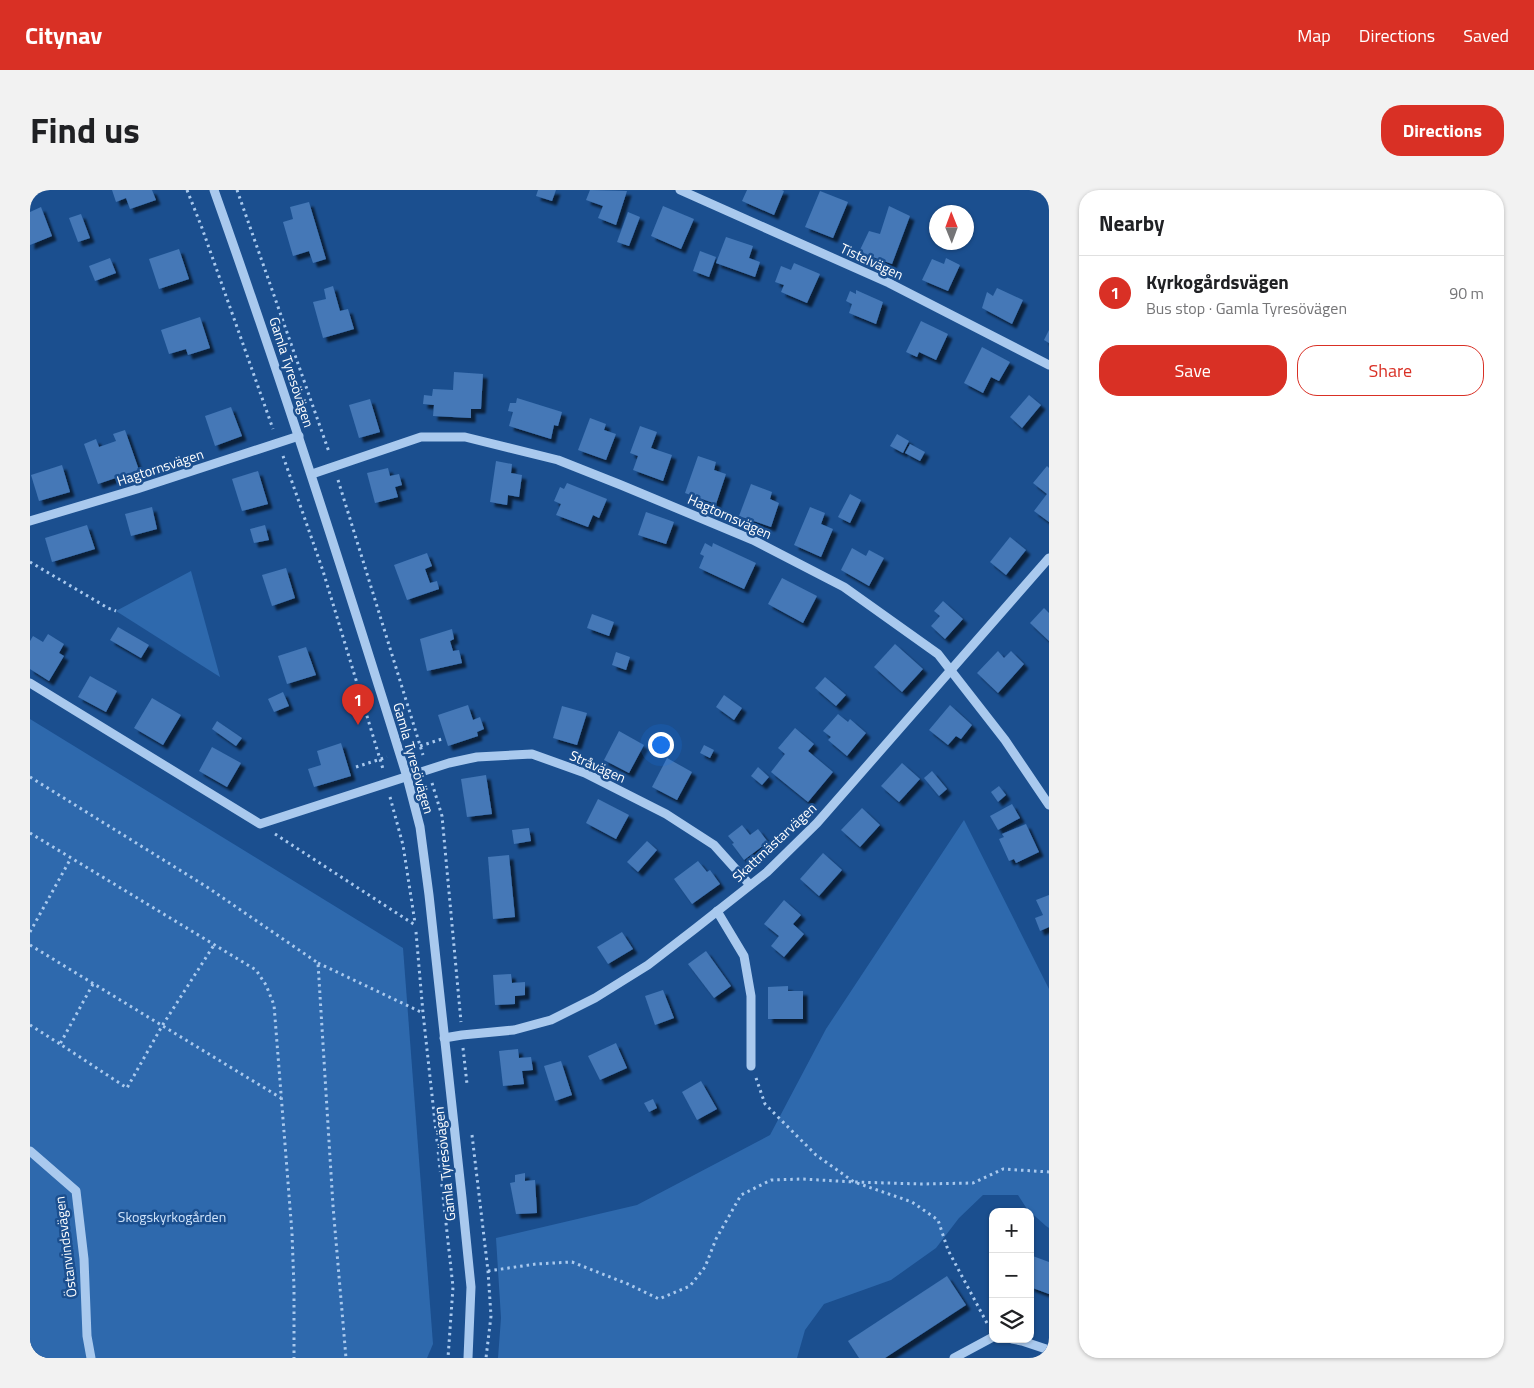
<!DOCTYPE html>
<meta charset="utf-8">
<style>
:root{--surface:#fff;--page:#f2f2f2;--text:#202124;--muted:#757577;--line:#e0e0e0;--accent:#d93025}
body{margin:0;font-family:"Titillium Web",sans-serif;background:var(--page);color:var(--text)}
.controls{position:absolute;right:15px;bottom:15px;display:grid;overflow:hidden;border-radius:10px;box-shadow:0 1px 4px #0004}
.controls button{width:45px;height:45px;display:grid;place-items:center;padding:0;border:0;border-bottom:1px solid var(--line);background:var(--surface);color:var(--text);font:25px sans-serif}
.compass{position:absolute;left:899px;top:15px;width:45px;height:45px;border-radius:50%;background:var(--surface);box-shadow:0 1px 4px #0004;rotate:359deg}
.you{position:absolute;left:630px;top:554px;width:18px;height:18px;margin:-12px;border:4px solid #fff;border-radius:50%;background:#1a73e8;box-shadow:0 0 0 8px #1a73e833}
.badge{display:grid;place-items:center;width:32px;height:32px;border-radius:50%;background:var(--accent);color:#fff;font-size:16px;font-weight:700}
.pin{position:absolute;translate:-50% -41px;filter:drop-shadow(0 1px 2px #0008)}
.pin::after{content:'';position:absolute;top:26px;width:18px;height:15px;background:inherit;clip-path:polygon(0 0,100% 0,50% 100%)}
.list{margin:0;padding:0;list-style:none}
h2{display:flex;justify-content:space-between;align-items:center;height:65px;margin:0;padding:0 20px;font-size:21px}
h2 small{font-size:16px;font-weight:400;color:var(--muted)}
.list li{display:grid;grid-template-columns:32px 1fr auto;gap:15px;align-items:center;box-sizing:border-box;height:75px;padding:0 20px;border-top:1px solid var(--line)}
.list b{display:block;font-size:19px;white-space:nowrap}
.list p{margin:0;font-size:16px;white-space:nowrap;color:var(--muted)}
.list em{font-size:16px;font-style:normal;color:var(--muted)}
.actions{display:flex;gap:10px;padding:15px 20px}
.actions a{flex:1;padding:11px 0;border:1px solid var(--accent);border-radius:20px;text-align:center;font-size:18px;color:var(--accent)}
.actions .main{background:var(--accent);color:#fff}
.icon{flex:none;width:28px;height:28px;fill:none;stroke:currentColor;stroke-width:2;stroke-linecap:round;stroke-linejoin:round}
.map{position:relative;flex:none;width:1019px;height:1168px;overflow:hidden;border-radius:20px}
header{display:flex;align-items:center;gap:30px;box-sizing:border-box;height:70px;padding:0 25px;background:var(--accent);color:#fff}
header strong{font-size:24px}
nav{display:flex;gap:28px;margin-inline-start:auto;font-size:18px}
.intro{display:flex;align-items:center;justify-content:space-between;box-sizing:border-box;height:120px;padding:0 30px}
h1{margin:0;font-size:35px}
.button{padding:12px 22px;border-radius:20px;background:var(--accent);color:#fff;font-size:18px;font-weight:700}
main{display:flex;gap:30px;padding:0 30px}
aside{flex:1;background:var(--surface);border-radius:20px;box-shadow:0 1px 4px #0004}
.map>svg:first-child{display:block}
</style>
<header>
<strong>Citynav</strong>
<nav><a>Map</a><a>Directions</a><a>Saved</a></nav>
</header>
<div class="intro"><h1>Find us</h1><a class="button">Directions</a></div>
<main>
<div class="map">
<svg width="1019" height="1168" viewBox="0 0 1019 1168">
<defs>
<filter id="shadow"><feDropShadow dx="4.5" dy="4.5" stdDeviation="1" flood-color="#0009"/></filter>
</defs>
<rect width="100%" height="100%" fill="#1b4f8f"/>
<!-- green -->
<g fill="#2e69ad">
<path d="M161,381L190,487L86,421Z"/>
<path d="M0,529L373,758L403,1154L397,1168H0Z"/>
<path d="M934,630L1019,799V1038L1016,1036L997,1019L988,1005H953L929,1028L906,1058L861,1090L794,1114L775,1140L767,1168H468L471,1128L466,1048L607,1015L740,945L796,839Z"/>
</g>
<!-- building -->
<g fill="#4478b7" filter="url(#shadow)">
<path d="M82,0H122L126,10L100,19L96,8L86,12Z"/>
<path d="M508,0H526L522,11L506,6Z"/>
<path d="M560,0L597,1L586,35L568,28L573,16L556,10Z"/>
<path d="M717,0H752L754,1L744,25L712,11Z"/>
<path d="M790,1L818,12L803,48L775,37Z"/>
<path d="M279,12L296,69L283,73L279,61L263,66L253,32L263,29L260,17Z"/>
<path d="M633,16L664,29L651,59L621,46Z"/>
<path d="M859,16L880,26L862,74L829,62L839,41L850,44Z"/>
<path d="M11,17L22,46L0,55V22Z"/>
<path d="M598,22L610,27L599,56L587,52Z"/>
<path d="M51,24L60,48L48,52L39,28Z"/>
<path d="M696,47L723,56L719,68L730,72L725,87L686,73Z"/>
<path d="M149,59L159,89L129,99L119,69Z"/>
<path d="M670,61L686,67L679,87L663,81Z"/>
<path d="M80,68L86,83L65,91L59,76Z"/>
<path d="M916,68L930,75L918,101L892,90L902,69L914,74Z"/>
<path d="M764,73L790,84L777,113L751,102L754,95L745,92L751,76L761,80Z"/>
<path d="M303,96L310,121L318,119L324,139L293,148L283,112L296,109L294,99Z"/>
<path d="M967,98L993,110L982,134L952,118L957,102L963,106Z"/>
<path d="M826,100L853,112L846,134L819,123L822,114L816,111L820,101L826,104Z"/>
<path d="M170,127L180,158L158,165L156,159L139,164L131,140Z"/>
<path d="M891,131L918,144L906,170L889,162L887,167L876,162Z"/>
<path d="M1019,140V153L1014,150Z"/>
<path d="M952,157L980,172L969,191L961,187L953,203L934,193Z"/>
<path d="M424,182L453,184L451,219H441V228L403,226L404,215L393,214L394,205L402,206L403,199L423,200Z"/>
<path d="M999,205L1011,215L992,238L980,227Z"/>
<path d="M487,208L532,222L528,236L524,235L521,249L479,236L483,222L478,221L480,213H486Z"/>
<path d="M340,209L350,242L329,248L319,215Z"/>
<path d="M201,217L212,246L185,256L175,226Z"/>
<path d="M560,228L576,234L574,240L586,244L576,270L548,260Z"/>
<path d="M610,236L627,242L621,258L642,265L633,291L603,280L608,266L600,263Z"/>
<path d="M95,240L109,280L68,294L54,254L66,249L69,257L86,251L83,244Z"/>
<path d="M867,244L879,251L873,263L860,256Z"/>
<path d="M880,254L895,262L890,271L875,263Z"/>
<path d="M668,266L686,272L684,280L696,284L686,314L655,303Z"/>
<path d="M466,271L482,274L481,283L492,285L489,307L478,305L477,315L460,312Z"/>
<path d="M32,275L40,302L9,311L1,285Z"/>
<path d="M1017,276L1019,278V332L1004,321L1017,304L1003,293Z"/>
<path d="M358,278L360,286L369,284L372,295L365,297L368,307L345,313L337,283Z"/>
<path d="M228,281L238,314L212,321L202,289Z"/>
<path d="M537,293L577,309L569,328L563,325L558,337L526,325L531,314L524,311L530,297L534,299Z"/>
<path d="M721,294L742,302L740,309L749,313L741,337L709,326Z"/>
<path d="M820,304L831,310L820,333L808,327Z"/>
<path d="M122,317L127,339L101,346L95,324Z"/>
<path d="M780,317L795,323L791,334L803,339L791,367L764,355Z"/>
<path d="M616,322L644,332L636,354L608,345Z"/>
<path d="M57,335L65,359L22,372L15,348Z"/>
<path d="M235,335L239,350L224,353L220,339Z"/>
<path d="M980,347L996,360L976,385L960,372Z"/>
<path d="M675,353L682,357L683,353L726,373L714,399L669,378L674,366L670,364Z"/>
<path d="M822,358L836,366L839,360L854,368L839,396L811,380Z"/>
<path d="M397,363L402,376L395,379L400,393L407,391L409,399L377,410L364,375Z"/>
<path d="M256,378L265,408L242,416L232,385Z"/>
<path d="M752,388L787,406L773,433L738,414Z"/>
<path d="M913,411L933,429L915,449L901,436L910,426L904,421Z"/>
<path d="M1014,418L1019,423V451L1000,433Z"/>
<path d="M562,424L584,432L579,446L557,438Z"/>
<path d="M88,437L119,455L111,468L80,450Z"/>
<path d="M422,439L424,449L420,451L423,461L429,460L432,473L397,481L390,449Z"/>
<path d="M18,444L34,454L29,463L34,466L19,491L0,479V451L3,446L13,452Z"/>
<path d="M865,454L893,479L872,502L844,477Z"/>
<path d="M276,457L286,485L257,494L248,466Z"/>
<path d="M968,461L974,468L981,461L994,474L968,503L947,483Z"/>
<path d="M586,462L600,467L596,480L582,475Z"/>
<path d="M60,486L87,501L76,522L48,507Z"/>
<path d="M795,487L816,505L806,516L785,498Z"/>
<path d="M253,502L259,516L244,522L238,509Z"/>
<path d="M694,505L712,518L704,530L686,517Z"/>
<path d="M122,508L151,525L133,555L104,538Z"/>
<path d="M438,515L443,530L450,527L454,539L447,542L448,546L418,556L408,525Z"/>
<path d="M920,515L942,535L931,549L926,546L918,555L899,540Z"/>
<path d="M532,516L557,523L547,555L523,548Z"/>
<path d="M808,524L818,532L820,529L836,543L817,566L798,550L801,547L793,541Z"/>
<path d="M187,531L212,548L206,556L182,539Z"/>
<path d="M765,538L784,554L778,561L803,582L778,612L741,582L755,564L748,558Z"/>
<path d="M589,541L614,555L599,583L574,570Z"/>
<path d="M311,553L321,586L284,597L278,579L291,575L287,561Z"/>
<path d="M674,555L684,560L680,568L670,563Z"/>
<path d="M182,557L211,573L197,597L169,581Z"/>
<path d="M637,568L662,582L647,610L622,597Z"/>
<path d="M872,573L890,589L869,612L851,596Z"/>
<path d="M728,577L739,587L732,595L721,586Z"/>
<path d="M902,581L917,599L909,606L894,588Z"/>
<path d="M456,585L462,624L437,627L431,589Z"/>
<path d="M969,596L976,605L968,612L961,602Z"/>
<path d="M568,609L599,625L586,649L556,633Z"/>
<path d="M982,614L990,628L968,640L960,626Z"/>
<path d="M832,618L850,635L830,657L811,640Z"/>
<path d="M996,634L1009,662L986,673L984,669L979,671L969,649L974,647L972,644Z"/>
<path d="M712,635L720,645L728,639L738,652L714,670L702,654L704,653L698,646Z"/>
<path d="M499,638L501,651L484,654L482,640Z"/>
<path d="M617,651L627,660L608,682L597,672Z"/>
<path d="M793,663L812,680L789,706L770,689Z"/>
<path d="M479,665L485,727L463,729L458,667Z"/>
<path d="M668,671L677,682L680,680L690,694L662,714L644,689Z"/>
<path d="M1019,705V737L1010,741L1005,728L1013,725L1006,710Z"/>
<path d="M754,710L771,725L763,734L774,744L754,767L741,756L749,746L734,734Z"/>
<path d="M592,742L603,759L578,774L567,757Z"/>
<path d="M676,761L701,796L684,808L658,774Z"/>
<path d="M481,784L482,793L495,792V805L485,806V814L465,815L463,785Z"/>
<path d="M758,796V801H773V829H738V797Z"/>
<path d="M633,800L644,828L625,835L615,806Z"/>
<path d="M586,853L597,878L570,890L558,866Z"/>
<path d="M488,859L489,868L501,867L503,880L492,881L494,894L473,896L469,861Z"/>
<path d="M531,871L542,905L525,911L514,876Z"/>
<path d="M671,891L687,919L667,930L652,902Z"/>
<path d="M623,909L627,918L619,922L614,913Z"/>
<path d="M495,983V991L505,990L507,1023L486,1024L480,993L485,992V985Z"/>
<path d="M1000,1065L1019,1072V1104L1000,1097Z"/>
<path d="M917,1086L936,1115L855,1168H829L818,1151Z"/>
</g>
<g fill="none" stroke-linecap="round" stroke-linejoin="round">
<!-- path -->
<g stroke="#a9c9ee" stroke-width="3" stroke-dasharray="2.5 4" stroke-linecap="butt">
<path d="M157,0L172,38L243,239"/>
<path d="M207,0L299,262"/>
<path d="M253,266L293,381L353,579"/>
<path d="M308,290L393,565"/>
<path d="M0,372L78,418L86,421"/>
<path d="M384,558L412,549"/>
<path d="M326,577L357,567"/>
<path d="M0,587L177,697L288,773L303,1016L316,1168"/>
<path d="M402,593L412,626L431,832"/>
<path d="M360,607L373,655L385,733"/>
<path d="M0,643L226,780L236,795L244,815L262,1043L264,1098V1168"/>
<path d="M245,644L385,735"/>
<path d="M0,742L41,668"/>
<path d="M386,742L393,823L423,1097L418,1168"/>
<path d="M0,755L251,908"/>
<path d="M288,773L393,823"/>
<path d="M63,794L30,854L97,898L132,836L184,755"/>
<path d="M0,835L30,854"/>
<path d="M433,858L437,894"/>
<path d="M726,888L735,914L786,965L824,992L882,1012L908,1030L918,1060L958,1135"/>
<path d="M442,945L458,1081L461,1126L456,1168"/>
<path d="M458,1081L506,1074L542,1072L598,1094L629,1109L660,1096L675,1077L686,1049L711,1005L741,990L772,989L824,992L891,994L943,993L973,979L1019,982"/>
</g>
<!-- minor -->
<g stroke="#a9c9ee" stroke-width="9">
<path d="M184,0C253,194 316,390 377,587L390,637L399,705L432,1008L441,1097L438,1168"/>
<path d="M650,0L859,93L1019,175"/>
<path d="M282,284L391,247H435L528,270L591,295L723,350L814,397L908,464L975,550L1019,615"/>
<path d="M0,331L107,299L269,246"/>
<path d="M0,493L230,634L419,573L447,567L502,564L555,583L636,624L684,655L720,695"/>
<path d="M687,721L714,766L721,806V876"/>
<path d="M414,848L432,845L484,840L521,830L565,808L618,775L666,738L737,682L787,633L1019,368"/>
<path d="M0,961L46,1001L54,1069L57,1146L61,1168"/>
<path d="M982,1149L992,1151L1019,1160"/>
<path d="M924,1168L963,1147"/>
</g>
</g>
<g text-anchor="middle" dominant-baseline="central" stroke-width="5" stroke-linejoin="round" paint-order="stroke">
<!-- street labels -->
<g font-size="14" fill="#fff" stroke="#1b4f8f">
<text transform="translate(842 71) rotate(25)">Tistelvägen</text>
<text transform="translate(262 182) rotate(72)">Gamla Tyresövägen</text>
<text transform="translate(130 277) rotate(-18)">Hagtornsvägen</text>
<text transform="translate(700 326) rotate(24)">Hagtornsvägen</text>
<text transform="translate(384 568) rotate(74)">Gamla Tyresövägen</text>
<text transform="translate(568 576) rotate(24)">Stråvägen</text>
<text transform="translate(744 652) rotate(-43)">Skattmästarvägen</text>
<text transform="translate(414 974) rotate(-96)">Gamla Tyresövägen</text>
<text transform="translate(35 1057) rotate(-97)">Östanvindsvägen</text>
</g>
<!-- park labels -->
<g font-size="14" fill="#cfe3fa" stroke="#1b4f8f">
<text x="142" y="1026">Skogskyrkogården</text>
</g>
</g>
</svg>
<div class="controls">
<button>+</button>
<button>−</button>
<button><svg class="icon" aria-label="layers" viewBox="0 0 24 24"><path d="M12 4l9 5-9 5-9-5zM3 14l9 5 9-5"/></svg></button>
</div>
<svg class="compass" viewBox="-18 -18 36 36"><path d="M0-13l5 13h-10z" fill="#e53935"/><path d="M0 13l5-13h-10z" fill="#757577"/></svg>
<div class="you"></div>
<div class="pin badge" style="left:328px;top:535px">1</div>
</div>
<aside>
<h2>Nearby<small></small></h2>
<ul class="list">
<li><span class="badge">1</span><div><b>Kyrkogårdsvägen</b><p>Bus stop · Gamla Tyresövägen</p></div><em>90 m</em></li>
</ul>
<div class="actions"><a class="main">Save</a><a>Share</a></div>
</aside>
</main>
